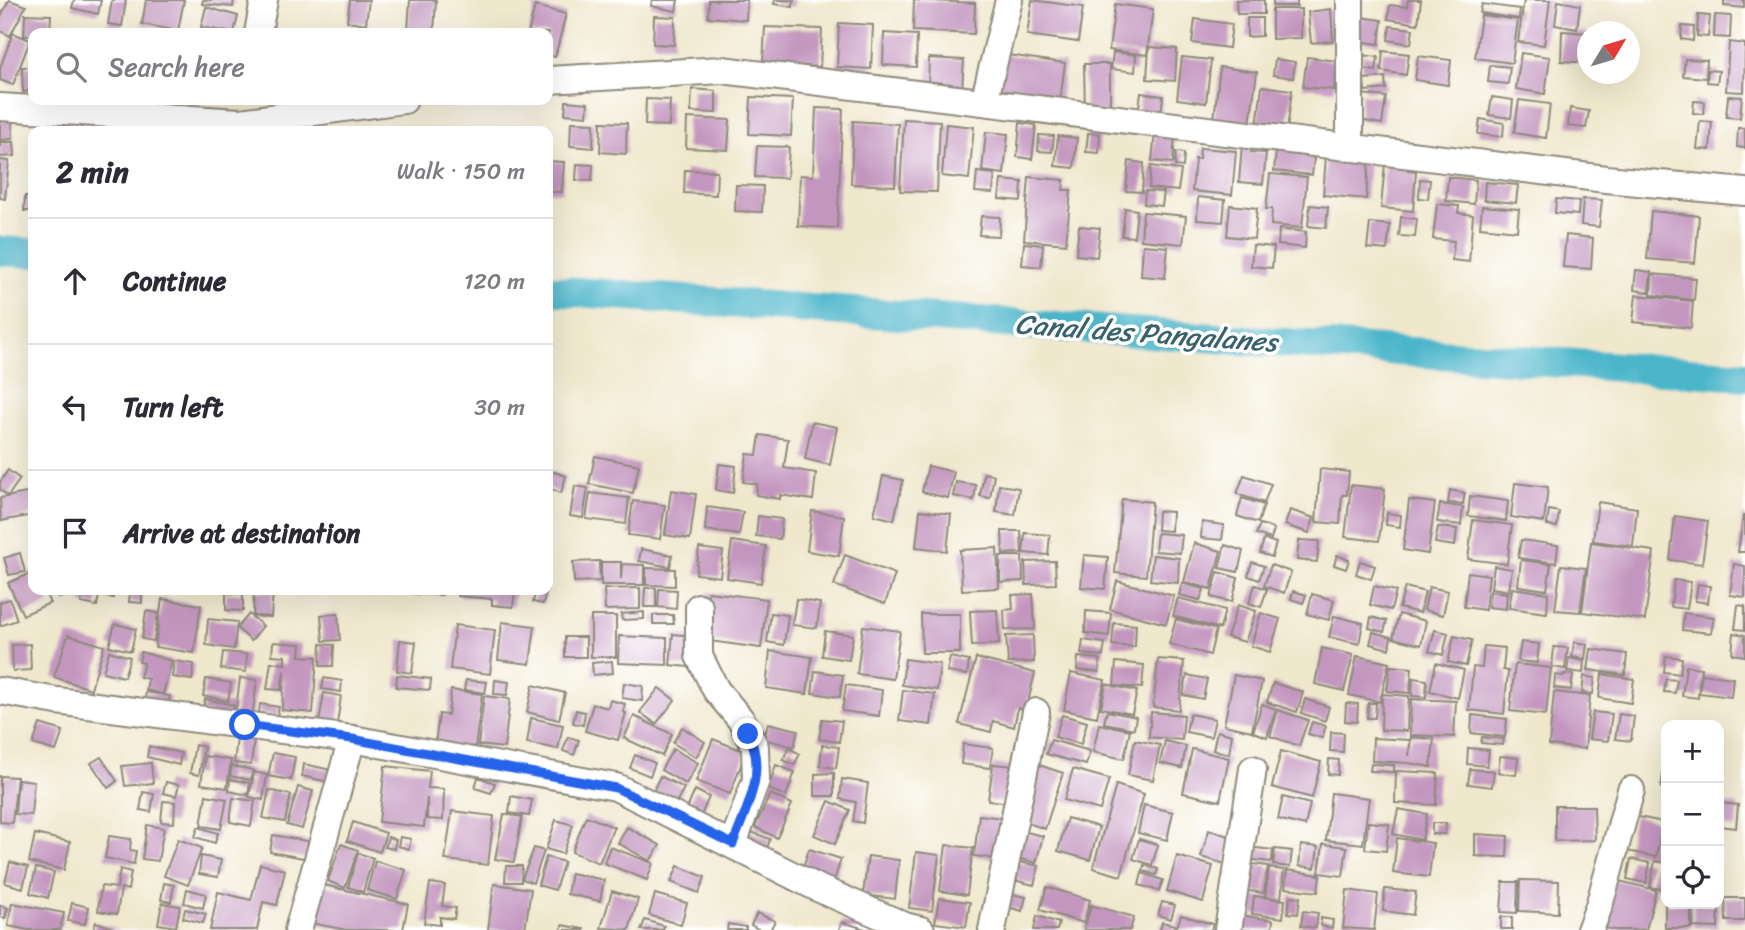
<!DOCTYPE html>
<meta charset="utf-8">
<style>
:root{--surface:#fff;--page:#f7f7f7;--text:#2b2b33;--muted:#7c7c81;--line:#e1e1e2}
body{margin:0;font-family:Sriracha,sans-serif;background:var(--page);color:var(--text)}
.controls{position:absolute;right:21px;bottom:21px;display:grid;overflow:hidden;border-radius:14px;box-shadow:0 7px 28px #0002}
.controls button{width:63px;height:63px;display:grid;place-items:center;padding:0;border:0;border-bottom:2px solid var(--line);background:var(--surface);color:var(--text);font:35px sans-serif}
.compass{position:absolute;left:1577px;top:21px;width:63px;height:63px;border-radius:50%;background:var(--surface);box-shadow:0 7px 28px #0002;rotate:52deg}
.stop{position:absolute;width:21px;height:21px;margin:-16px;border:5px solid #2563eb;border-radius:50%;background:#fff}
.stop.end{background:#2563eb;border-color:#fff;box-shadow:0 2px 7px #0008}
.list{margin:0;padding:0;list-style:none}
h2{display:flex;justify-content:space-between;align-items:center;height:91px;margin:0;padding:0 28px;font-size:30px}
h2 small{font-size:23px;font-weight:400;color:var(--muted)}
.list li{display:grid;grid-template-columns:46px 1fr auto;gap:21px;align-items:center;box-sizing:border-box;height:126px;padding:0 28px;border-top:2px solid var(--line)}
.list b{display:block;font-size:26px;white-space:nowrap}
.list em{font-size:23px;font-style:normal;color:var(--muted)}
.icon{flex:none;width:38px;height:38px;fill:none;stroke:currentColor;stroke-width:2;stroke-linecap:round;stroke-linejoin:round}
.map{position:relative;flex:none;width:1745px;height:930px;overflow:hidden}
.search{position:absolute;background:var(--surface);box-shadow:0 7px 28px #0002;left:28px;top:28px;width:525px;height:77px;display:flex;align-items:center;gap:18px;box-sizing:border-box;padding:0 24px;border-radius:14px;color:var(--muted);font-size:26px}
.panel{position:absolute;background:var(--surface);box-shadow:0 7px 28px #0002;left:28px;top:126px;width:525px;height:469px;border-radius:14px}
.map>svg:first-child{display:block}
</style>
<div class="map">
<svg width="1745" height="930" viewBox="0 0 1745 930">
<rect width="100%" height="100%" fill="#fff"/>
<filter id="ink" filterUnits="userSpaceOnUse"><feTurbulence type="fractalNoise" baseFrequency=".0143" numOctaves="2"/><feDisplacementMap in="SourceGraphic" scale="14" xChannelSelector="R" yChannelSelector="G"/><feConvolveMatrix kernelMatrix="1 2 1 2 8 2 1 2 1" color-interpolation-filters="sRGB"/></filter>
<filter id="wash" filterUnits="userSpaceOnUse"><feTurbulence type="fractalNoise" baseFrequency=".00686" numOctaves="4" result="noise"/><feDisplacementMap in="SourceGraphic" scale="28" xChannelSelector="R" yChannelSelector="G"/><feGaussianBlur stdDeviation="1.57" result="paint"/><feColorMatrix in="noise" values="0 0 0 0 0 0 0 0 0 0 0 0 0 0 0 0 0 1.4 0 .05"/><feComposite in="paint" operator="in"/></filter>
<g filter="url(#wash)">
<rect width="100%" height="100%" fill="#f0e8cd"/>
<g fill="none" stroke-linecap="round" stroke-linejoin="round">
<!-- canal -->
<g stroke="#4cb5ca" stroke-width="30">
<path d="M0,251L33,253"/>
<path d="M548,290L1745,376"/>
</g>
</g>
<g id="blocks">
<!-- building -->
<g fill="#c396bf">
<path d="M9,0L26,6L10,36L0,31V18Z"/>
<path d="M74,0H101L98,14L72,8Z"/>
<path d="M112,0H126L122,26L108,24Z"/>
<path d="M146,0H184L178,31L142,24Z"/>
<path d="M203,0H234L233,7L202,4Z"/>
<path d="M350,0H369L366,24L347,21Z"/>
<path d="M410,0H436L434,32L408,30Z"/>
<path d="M652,0H678L676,11L651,6Z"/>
<path d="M709,0H747L746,20L708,17Z"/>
<path d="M775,0H794L793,7L774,4Z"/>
<path d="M914,0L975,3L974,34L913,31Z"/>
<path d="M1032,0L1083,7L1078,42L1027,35Z"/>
<path d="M1236,0H1264V14H1237Z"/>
<rect x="1273" y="0" width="24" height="6"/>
<path d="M1408,0H1421L1418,24L1388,19L1390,5L1407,7Z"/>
<path d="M1524,0H1550L1544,45L1518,42Z"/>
<path d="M1724,0H1744V8L1724,6Z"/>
<path d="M1558,1L1580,5L1577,29L1555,25Z"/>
<path d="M1115,4L1153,9L1147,55L1109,50Z"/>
<path d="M1482,4L1520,9L1519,19L1480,13Z"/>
<path d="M535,6L566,14L555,57L548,55V33H528Z"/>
<path d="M206,7L238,16L234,33L201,27Z"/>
<path d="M1272,9H1301V38L1272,39Z"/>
<path d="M1331,9L1333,41L1311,43L1308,12Z"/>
<path d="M25,14L51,15L50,33L24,36Z"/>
<path d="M1481,15L1518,20L1512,63L1475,58Z"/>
<path d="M1698,15L1710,16L1708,37L1697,36Z"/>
<path d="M1715,15L1731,16L1730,38L1714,37Z"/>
<path d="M654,16L675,17L674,45L653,44Z"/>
<path d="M1354,16L1382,20L1379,44L1351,40Z"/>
<path d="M1247,18H1262V36L1247,37Z"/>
<path d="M1195,19L1232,24L1229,48L1192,43Z"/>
<path d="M839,23L873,25L871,69L837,67Z"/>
<path d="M1390,26L1413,29L1411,44L1388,40Z"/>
<path d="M1682,26L1694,27L1693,41L1681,39Z"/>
<path d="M765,27L822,29L820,67L763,64Z"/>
<path d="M1562,31L1588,33V63L1561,61Z"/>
<path d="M13,33L30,40L13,85L0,80V68Z"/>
<path d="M884,33L917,35L916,67L883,65Z"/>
<path d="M1729,42L1745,44L1744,92L1726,91Z"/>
<path d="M1149,47L1177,49L1175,81L1147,79Z"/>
<path d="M1383,51L1409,54L1406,75L1381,71Z"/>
<path d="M1113,52L1136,55L1135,72L1111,69Z"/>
<path d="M1521,53L1550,57L1545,94L1516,89Z"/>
<path d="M1000,54L1065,63L1060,102L995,94Z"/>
<path d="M1363,55L1378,57L1376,71L1362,69Z"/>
<path d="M1418,56L1451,60L1448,85L1415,80Z"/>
<path d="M1182,57L1211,60L1206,103L1177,99Z"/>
<path d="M1307,57L1337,61L1334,90L1303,87Z"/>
<path d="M929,58L964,60L962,90L928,88Z"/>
<path d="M1275,59L1295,62L1293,78L1273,75Z"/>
<path d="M1685,59L1707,60L1706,78L1683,76Z"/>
<path d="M1084,64H1110V112H1085Z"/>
<path d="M1490,65L1510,67L1508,84L1488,82Z"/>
<path d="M22,67H33V91L23,92Z"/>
<path d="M1220,67L1257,72L1250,124L1214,119Z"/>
<path d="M1708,70L1719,71L1717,83L1707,82Z"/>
<path d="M1385,77L1386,89L1365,91L1364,79Z"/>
<path d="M1262,86L1292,90L1287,130L1257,126Z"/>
<path d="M692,89L716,91V113L691,112Z"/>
<path d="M1141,93L1163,96L1161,116L1138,113Z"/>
<path d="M1362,94L1386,97L1382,124L1359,120Z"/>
<path d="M1728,96L1742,97L1740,118L1726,117Z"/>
<path d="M751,97L793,99L791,136L749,134Z"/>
<path d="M1492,97L1513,100L1511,118L1489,115Z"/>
<path d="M646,99L670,100L669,126L645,125Z"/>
<path d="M1519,100L1550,104L1546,138L1514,133Z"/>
<path d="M566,101L588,103L587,116L565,114Z"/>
<path d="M1694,101L1705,102L1704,114L1693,113Z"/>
<path d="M816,108L843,109L837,228L798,226L800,175L813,176Z"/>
<path d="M1570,108L1589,111L1586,128L1568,126Z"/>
<path d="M47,117L82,125L80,131H44Z"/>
<path d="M687,118L730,120L728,150L686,148Z"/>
<path d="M12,119L13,139L0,140V120Z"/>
<path d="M904,119L940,121L937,192L900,191Z"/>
<path d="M1480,119L1504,123L1503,137L1478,134Z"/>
<path d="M853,121L898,124L895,186L851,184Z"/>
<path d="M1700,121L1712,122L1710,150L1697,149Z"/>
<path d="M571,122L594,123L593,148L570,146Z"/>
<path d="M601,122L627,123L626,154L600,152Z"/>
<path d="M1020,123L1036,125L1032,159L1017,157Z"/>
<path d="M292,124L316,125V131H292Z"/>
<path d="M946,124L974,127L969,179L942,176Z"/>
<path d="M1738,128H1745V148L1737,147Z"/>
<path d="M986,132L1008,134L1004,174L982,171Z"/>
<path d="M1088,133L1100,134L1099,153L1086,152Z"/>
<path d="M1155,133L1175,135L1173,163L1152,161Z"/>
<path d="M1039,135L1054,136L1052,152L1038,151Z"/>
<path d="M1058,136L1077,138L1074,168L1055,166Z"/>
<path d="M0,142H14L15,156L0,157Z"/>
<path d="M1277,142L1312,145L1311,157L1314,158L1312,175L1274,171Z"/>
<path d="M1242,144L1251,145V152L1266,153L1263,184L1239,182Z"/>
<path d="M757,146L789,147L787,178L755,177Z"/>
<path d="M1200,148L1236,151L1232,195L1192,191L1195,159H1199Z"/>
<path d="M1176,152L1184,153L1183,167L1175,166Z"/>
<path d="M1326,156L1369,162L1366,199L1323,195Z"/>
<path d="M0,160L9,161L5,199L0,198Z"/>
<path d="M548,161L564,162L562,192H548Z"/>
<path d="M1129,161L1144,163L1142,192L1126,191Z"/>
<path d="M1385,163L1409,165L1408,170L1416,171L1413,211L1381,208Z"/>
<path d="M577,164L593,165L592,181L576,180Z"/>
<path d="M1151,166L1181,170L1178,191L1149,188Z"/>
<path d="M685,170L717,171L716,195L684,193Z"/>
<path d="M977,172L995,174L993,193L975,192Z"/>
<path d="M1270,174L1307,177L1302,228L1271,225L1272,209H1266Z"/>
<path d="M1029,177L1064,180L1063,190H1071L1066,244L1024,240Z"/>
<path d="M1448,177L1476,180L1474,204L1446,201Z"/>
<path d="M1420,179L1430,180L1428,199L1419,198Z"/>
<path d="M1001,180L1022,182L1021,201L999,199Z"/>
<path d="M1485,182L1518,185L1516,203L1484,200Z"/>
<path d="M736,185L763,186L762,212L735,211Z"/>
<path d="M1145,191L1164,192L1162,206L1144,204Z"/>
<path d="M25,196H33V211H24Z"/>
<path d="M1198,197L1225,200L1223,222L1197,220Z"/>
<path d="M1556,199L1579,201L1578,215L1555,213Z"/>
<path d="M1583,199L1602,200L1599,227L1581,225Z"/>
<path d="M1437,204L1459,206L1458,213L1473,215L1469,262L1452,260L1454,241L1433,239Z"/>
<path d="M1230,205L1257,208L1254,239L1227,236Z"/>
<path d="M1310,205L1328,207L1326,228L1308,226Z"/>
<path d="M1482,206L1519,209L1517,231L1480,227Z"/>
<path d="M1125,208L1137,210L1134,237L1122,236Z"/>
<path d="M1651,211L1699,216L1695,263L1647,259Z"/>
<path d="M1143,212L1186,216L1183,244L1141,240Z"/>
<path d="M981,216L1000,217L999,236L979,235Z"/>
<path d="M1401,217L1417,219L1415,237L1399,236Z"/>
<path d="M1370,223L1390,225L1387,250L1367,248Z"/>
<path d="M1079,226L1100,228L1097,257L1076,255Z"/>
<path d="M1279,229L1306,232L1305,248L1278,245Z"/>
<path d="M1566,235L1593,238L1591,269L1563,267Z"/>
<path d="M1024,243L1043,245L1041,267L1022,265Z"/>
<path d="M1143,245L1168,247L1165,278L1141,276Z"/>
<path d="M1253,245L1274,247L1272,268L1251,266Z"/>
<path d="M1636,270L1651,272L1649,292L1634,290Z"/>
<path d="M1652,274L1696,278L1694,300L1651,295Z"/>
<path d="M1636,295L1693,301L1691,328L1633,322Z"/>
<path d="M812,422L837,427L830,465L805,459Z"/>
<path d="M760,435L788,439L784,468L816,473L813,500L780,495V499L756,495L757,484L743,482L747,454L757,455Z"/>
<path d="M595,456L639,465L633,493L589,484Z"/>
<path d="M719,464L736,466L733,493L716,490Z"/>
<path d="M928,466L954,472L948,498L922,492Z"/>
<path d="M1320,469L1349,472L1347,495H1342L1340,524L1316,522Z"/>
<path d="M8,470L20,479L8,496L0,490V482Z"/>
<path d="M548,470L566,476L561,493L548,488Z"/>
<path d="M984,473L994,475L990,498L980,496Z"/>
<path d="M1244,475L1271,484L1264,503L1237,494Z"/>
<path d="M883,476L903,480L894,520L874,515Z"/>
<path d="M956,482L976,485L974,500L953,496Z"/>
<path d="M1515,483L1548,487L1544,522L1511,517Z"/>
<path d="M999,485L1019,488L1015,515L996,512Z"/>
<path d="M1351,485L1385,489L1379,541L1345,537Z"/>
<path d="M575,486L588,488L583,518L570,516Z"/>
<path d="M671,490L696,494L690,539L665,535Z"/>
<path d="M1450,490L1465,493L1463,504L1448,503Z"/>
<path d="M32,492L33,515L1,521L0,498Z"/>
<path d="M590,493L629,498L626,524L586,519Z"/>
<path d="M1470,496L1508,501L1506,521L1468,516Z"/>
<path d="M1242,498L1264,505L1258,523L1237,516Z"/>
<path d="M1122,499L1152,502L1146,576L1115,573Z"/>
<path d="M1409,500L1435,503L1428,554L1403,550Z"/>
<path d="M633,501L665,505L660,539L628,535Z"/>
<path d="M1598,502L1637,508L1633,546L1593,541Z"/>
<path d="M1440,504L1463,507L1461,525L1437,522Z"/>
<path d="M707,507L743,512L739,535L705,530Z"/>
<path d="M920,510L951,514L947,551L916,547Z"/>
<path d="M1290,510L1314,518L1309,533L1285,525Z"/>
<path d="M1549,510L1559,512L1557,527L1547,525Z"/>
<path d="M812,511L844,516L839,556L807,551Z"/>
<path d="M1158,511L1172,512L1171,531L1157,530Z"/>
<path d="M1387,513L1401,515L1400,527L1386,525Z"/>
<path d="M758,516L782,519L780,539L756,536Z"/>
<path d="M1675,516L1708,521L1702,564L1670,560Z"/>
<path d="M1743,516H1745V552H1738Z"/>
<path d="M1473,520L1512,525L1507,564L1468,559Z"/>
<path d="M1202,522L1224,525L1222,540L1201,538Z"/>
<path d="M1260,524L1274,529L1271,539L1256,534Z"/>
<path d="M1438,527L1457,529L1455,546L1435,543Z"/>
<path d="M1002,531H1021L1022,553L1003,554Z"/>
<path d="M1025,533L1050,535L1048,555L1023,553Z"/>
<path d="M1157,533L1182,535L1180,553L1155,551Z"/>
<path d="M1264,539L1276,543L1272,557L1260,553Z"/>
<path d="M1299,540L1319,541L1317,562L1297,560Z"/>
<path d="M1521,540L1558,545L1556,563L1518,558Z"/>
<path d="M732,541L766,546L761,583L727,578Z"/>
<path d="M1591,542L1654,551L1645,620L1582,612Z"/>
<path d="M1194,543L1221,551L1211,589L1184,582Z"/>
<path d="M1225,545L1243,551L1238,572L1219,568Z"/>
<path d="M699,548L723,551L720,577L696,574Z"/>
<path d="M997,548L999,588L962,590L960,550Z"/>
<path d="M641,549L672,555L670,567L639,561Z"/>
<path d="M20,553L25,572L9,575L4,558Z"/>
<path d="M845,555L895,574L885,604L834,585Z"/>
<path d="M1084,555L1108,557L1105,589L1081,587Z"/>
<path d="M1153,555L1179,558L1178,583L1150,580Z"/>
<path d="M1337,555L1349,560L1346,569L1334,565Z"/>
<path d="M1000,556H1022L1023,581L1000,582Z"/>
<path d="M1521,560L1551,564L1547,590L1518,586Z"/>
<path d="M599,561L600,581L574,582L573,562Z"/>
<path d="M1055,561L1056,584L1026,585L1025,562Z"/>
<path d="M1360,561L1375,566L1371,579L1356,574Z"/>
<path d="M601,562H621V579L622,564L644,565V585H601Z"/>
<path d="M1252,562L1264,566L1259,580L1248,576Z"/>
<path d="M1734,564L1745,566V597L1730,595Z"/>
<path d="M1271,565L1291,572L1284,593L1264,586Z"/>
<path d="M1561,565L1586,568L1580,612L1555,610Z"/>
<path d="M1494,566L1512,569L1509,591L1491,588Z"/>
<path d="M646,568L675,569V586L646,585Z"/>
<path d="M33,572V590H44L50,603L23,615L8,583Z"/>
<path d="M1218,572L1238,578L1232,602L1211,597Z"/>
<path d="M1468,572L1489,575L1485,610L1464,607Z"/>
<path d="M1674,580L1691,582L1687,609L1671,607Z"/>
<path d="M1117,581L1174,596L1166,624L1110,609Z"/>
<path d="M1182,583L1204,589L1200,600L1179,595Z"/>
<path d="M1698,584L1710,586L1708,603L1695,601Z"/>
<path d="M1255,585L1267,589L1261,607L1249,603Z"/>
<path d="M1374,586L1396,591L1391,610L1370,605Z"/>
<path d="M1405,587L1425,592L1420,613L1399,608Z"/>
<path d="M1429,587L1448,591L1443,615L1424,610Z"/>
<path d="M640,588V609L605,610L604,589Z"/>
<path d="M645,588H656V607H644Z"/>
<path d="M1512,588L1548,593L1547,613L1509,608Z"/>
<path d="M659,589L677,590L676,609L658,607Z"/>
<path d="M56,590H81L82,593L58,598Z"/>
<path d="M83,590H115L113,598L99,595L97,606L81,603Z"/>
<path d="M130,590H142V603L129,602Z"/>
<path d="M414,590H442V595L414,594Z"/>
<path d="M458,590H515L513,607L492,605V599L458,596Z"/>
<path d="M536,590H547L543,604L533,602Z"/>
<path d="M254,591L273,592L271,617L253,616Z"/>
<path d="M1293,591L1306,595L1303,603L1291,599Z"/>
<path d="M1490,591L1507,593L1506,609L1488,607Z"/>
<path d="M708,592L767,599L761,648L702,640Z"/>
<path d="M226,593L243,594V611L226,610Z"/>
<path d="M1033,594L1035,629L1005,630L1004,610L1013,609L1012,595Z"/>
<path d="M1312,594L1334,600L1329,620L1307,614Z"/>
<path d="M1178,598L1225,610L1220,629L1173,616Z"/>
<path d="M10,599L17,620L0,626V602Z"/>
<path d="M162,599L201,605L194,653L155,647Z"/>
<path d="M796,599L820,603L817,628L792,625Z"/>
<path d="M1238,605L1256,611L1245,642L1227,637Z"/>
<path d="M1738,605L1745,606V630L1735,629Z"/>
<path d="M997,610L999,644L972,646L970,611Z"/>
<path d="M146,611L158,613L154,641L142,639Z"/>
<path d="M1086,611L1111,613L1109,636L1085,633Z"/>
<path d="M644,612V619L622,620L621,614Z"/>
<path d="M771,613L788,615L784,645L767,642Z"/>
<path d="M1261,613L1280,619L1270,652L1251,646Z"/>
<path d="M1684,613L1714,617L1711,633L1682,630Z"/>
<path d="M249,614L263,626L251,641L237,628Z"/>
<path d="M338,614L340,640L323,641L321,615Z"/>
<path d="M921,614H960V653H922Z"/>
<path d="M1399,614L1426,621L1421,645L1393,638Z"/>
<path d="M653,615H673L674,624H653Z"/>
<rect x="591" y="616" width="25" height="41"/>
<path d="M1334,616L1363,623L1359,644L1329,637Z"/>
<path d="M1371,617L1387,621L1384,632L1369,628Z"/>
<path d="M208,619L237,622L234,649L206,645Z"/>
<path d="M1176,619L1216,629L1210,655L1169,644Z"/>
<path d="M502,622L535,626L530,664L498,660Z"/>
<path d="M1114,623L1136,625L1135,647L1112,645Z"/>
<path d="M115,624L136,629L131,651L109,646Z"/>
<path d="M455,625L495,630L490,674L450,669Z"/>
<path d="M863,626L900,631L893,679L857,674Z"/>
<path d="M1435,630L1448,633L1443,655L1429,651Z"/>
<path d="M825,631L853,635L849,660L822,656Z"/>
<path d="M1373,632L1391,637L1389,649L1370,644Z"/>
<path d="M1734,633L1745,635V656L1732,654Z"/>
<path d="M673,634L692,636L688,667L670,665Z"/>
<path d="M68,635L104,646L91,689L54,677Z"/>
<path d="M1033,635L1034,662L1008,663L1006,636Z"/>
<path d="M619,636L667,638V665L618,663Z"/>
<path d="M1454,636L1472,640L1466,666L1448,662Z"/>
<rect x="565" y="637" width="21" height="20"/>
<path d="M400,640L416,642L412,673L397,671Z"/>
<path d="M1083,640L1105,643L1103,656L1081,654Z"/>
<path d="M273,642L301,644L300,656L317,657L313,713L282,710L284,671L281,690L267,689L271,662L285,664V656L272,655Z"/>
<path d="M1521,642L1539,644L1537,663L1518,661Z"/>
<path d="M1574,642L1587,644L1585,659L1572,657Z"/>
<path d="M30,644L31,670L13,671L12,645Z"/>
<path d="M321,644L334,645L333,666H320Z"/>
<path d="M1484,646L1505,648L1503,670L1508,671L1504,714L1469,710L1473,667L1482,668Z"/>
<path d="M1554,647L1568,648L1565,669L1552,667Z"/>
<path d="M1322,648L1353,655L1344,691L1315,684Z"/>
<path d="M1591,649L1627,654L1625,675L1588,670Z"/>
<path d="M109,651L130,657L124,677L103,672Z"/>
<path d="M770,651L812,657L807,694L766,688Z"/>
<path d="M141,652L172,661L163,694L146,690L148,679L140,677L144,663L139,662Z"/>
<path d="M223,652L247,654L246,672L221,669Z"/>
<path d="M1357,656L1389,663L1380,702L1349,695Z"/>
<path d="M1666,656L1682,658L1680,674L1664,672Z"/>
<path d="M950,657L969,661L967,675L947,672Z"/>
<path d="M1078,657L1100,659L1099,672L1077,670Z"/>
<path d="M976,658L1035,673L1026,710L1018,708L1014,727L993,721L991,732L959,724Z"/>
<path d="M1569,658L1584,661L1583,673L1567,671Z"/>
<path d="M905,659L940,664L937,690L902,685Z"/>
<path d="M1158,659L1184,661L1179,710L1153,707Z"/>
<path d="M174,661L194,664L192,680L172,677Z"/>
<path d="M612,661L613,673L593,675L592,663Z"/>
<path d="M1116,662L1144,665L1142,688L1114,686Z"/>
<path d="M1436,663L1464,670L1458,698L1430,691Z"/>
<path d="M1515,664L1551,668L1546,715L1510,711Z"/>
<path d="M1390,666L1412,668L1410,693L1387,691Z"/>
<path d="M1686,666L1701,668L1698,698L1682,696Z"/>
<path d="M815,671L843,675L840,697L812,693Z"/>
<path d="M1071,673L1105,680L1097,717L1064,710Z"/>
<path d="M1564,674L1573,675L1571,690L1554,688L1555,675L1563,676Z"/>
<path d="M1602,674L1634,679L1631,703L1599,698Z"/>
<path d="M1702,674L1733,678L1731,697L1699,693Z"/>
<path d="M397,675L431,679L430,690L396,687Z"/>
<path d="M1187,675L1207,679L1203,699L1183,695Z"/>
<path d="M1234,675L1262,681L1252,731L1224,725Z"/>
<path d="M1584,676L1595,678L1593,694L1582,693Z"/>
<path d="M240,678L257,680L252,719L235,717Z"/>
<path d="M324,678L342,681L341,692L322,689Z"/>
<path d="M1413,678L1427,680L1426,697L1412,696Z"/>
<path d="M206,679L231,683L228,701L203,696Z"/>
<path d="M1666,679L1677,680L1675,693L1664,692Z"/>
<path d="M466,680L487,682L485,693L464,690Z"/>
<path d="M495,680L509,682L507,695L494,694Z"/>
<path d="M624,683L643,686L642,701L622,698Z"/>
<path d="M1273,683L1303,692L1297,712L1267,702Z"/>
<path d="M1106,684L1137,691L1132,714L1101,708Z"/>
<path d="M533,685L565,693L559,720L527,712Z"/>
<path d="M846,685L882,690L879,716L842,711Z"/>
<path d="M659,688L675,700L656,724L640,712Z"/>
<path d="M451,690L482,694L475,749L435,744L439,714L448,715Z"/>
<path d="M903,690L935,694L931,725L899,721Z"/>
<path d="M146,692L170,696L167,709L144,705Z"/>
<path d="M1554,692L1590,696L1585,749L1549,745Z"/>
<path d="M324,693L341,696L337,724L319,722Z"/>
<path d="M1382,694L1409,696L1407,731L1381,730Z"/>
<path d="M484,696L510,699L504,748L478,745Z"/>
<path d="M205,699L234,705L231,718L202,712Z"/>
<path d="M1305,699L1329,707L1325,721L1301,713Z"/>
<path d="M1411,699L1456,701L1454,737L1410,735Z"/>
<path d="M610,700L625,704L623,712L626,713L618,740L585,731L593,704L608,708Z"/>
<path d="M1346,703L1358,704L1357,722L1345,721Z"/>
<path d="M1368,703H1376L1375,718H1367Z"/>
<path d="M260,704L279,707L277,716L259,713Z"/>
<path d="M1262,704L1276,709L1267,737L1253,732Z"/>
<path d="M576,710L585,712L583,725L573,723Z"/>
<path d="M1278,710L1308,720L1299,746L1270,736Z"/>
<path d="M1107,711L1136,717L1134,729L1104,723Z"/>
<path d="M1151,712L1184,715L1182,740L1149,737Z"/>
<path d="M1593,712L1612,714L1608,741L1589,739Z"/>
<path d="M1190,714L1215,719L1211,737L1186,732Z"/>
<path d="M1619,714L1634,716L1631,741L1615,739Z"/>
<path d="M1062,715L1087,722L1081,744L1055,737Z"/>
<path d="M1472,715L1507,719L1505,737L1471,733Z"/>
<path d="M634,716L672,734L662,756L624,738Z"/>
<path d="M531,718L563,725L558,749L527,743Z"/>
<path d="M822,719L842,721L839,742L819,739Z"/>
<path d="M1312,722L1326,726L1322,738L1308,734Z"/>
<path d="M768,723L798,730L794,747L764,739Z"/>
<path d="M40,724L63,731L56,751L33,744Z"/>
<path d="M1099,724L1130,730L1124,759L1093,752Z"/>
<path d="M682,727L705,742L696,757L673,743Z"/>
<path d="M1217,731L1232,735L1229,754L1213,750Z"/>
<path d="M1331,732L1344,733L1343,752L1330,751Z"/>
<path d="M568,737L579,740L574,755L563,751Z"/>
<path d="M1411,737L1434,739L1431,767L1409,763L1372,761L1373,738L1410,740L1409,756Z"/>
<path d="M1482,737L1504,739L1503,745L1481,743Z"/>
<path d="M237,738L254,740L251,765L234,763Z"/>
<path d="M713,739L746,752L730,794L696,781Z"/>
<path d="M1051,740L1090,751L1086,765L1046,754Z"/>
<path d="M1135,740L1160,745L1153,780L1128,775Z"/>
<path d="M1165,741L1186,746L1182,768L1160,763Z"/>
<path d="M963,744L993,748L990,768L961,764Z"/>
<path d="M195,745L204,747L199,775L190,773Z"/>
<path d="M822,745L839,747L836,768L820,766Z"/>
<path d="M149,746L181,753L179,765L147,757Z"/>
<path d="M789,748L800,754L794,765L783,760Z"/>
<path d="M1468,748L1489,750L1487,766L1467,764Z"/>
<path d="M673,749L698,763L686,784L661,770Z"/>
<path d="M1192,749L1229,758L1220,801L1183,793Z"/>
<path d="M1281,751L1321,762L1312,798L1272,787Z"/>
<path d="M273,753L295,757L291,780L268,776Z"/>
<path d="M635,755L655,763L650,776L630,768Z"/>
<path d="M205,756L231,760L227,788L201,784Z"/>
<path d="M1500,756L1518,758L1516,775L1498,773Z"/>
<path d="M101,757L117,781L108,788L91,763Z"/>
<path d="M1329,759L1339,760L1338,775L1328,774Z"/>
<path d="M1665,759H1666V789L1661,788Z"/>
<path d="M151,763L153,783L125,786L122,766Z"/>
<path d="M304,764L331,770L328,782L302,776Z"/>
<path d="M993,764L1014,766L1009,803L988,800Z"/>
<path d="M1371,764L1394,765V772L1370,771Z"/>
<path d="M776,765L795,772L786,796L768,789Z"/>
<path d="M1039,765L1063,773L1045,829L1022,821Z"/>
<path d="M232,766L253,770L251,780L230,776Z"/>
<path d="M385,766L430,771L428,788L444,789L443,820L427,819V798L424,827L379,822Z"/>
<path d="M1073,769L1109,779L1100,810L1064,800Z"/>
<path d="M1470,769L1494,771L1492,787L1468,784Z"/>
<path d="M1396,771L1438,773L1436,805L1395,803Z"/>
<path d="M254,772L267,775L263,800L249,797Z"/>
<path d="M834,773V796H815V774Z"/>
<path d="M0,776L17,777L12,823L0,822Z"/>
<path d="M660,776L684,788L676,803L653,791Z"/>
<path d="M478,777L495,783L491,793L475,788Z"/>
<path d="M18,779L34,781L31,815L15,814Z"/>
<path d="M230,779L250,783L248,795L229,791Z"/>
<path d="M842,779L868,783L863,823L853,821L856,802L840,799Z"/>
<path d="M166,782L179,785L176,796L163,793Z"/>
<path d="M1116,785L1144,794L1121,876L1093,868Z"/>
<path d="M298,787L313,791L302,829L287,825Z"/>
<path d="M269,790L291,795L285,822L263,818Z"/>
<path d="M695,790L709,797L701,816L687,809Z"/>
<path d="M143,792L154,794L151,812L140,810Z"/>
<path d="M1331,793L1369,798L1363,844L1326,840Z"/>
<path d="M770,794L792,804L777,838L755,827Z"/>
<path d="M206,795L227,799L221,829L201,826Z"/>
<path d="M511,796L532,800L529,816L509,813Z"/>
<path d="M1283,797L1310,804L1305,826L1278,819Z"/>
<path d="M233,798L255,801L251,826L230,822Z"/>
<path d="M163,801L175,802L174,823L161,822Z"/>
<path d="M829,801L850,810L835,844L814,835Z"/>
<path d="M1719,803L1738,805L1736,828L1719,826Z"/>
<path d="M1144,805L1173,812L1167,840L1138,833Z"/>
<path d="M1555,806H1594L1595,840L1555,841Z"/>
<path d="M1398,809L1427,814L1422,840L1393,834Z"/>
<path d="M452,811L494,816L488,865L445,860Z"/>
<path d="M504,814L522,817L514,862L495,859Z"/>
<path d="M979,815L1002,818L997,859L974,856Z"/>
<path d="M586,816L614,827L599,863L572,852Z"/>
<path d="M1634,816L1663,822L1656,857L1627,851Z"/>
<path d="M1067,818L1099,827L1090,860L1058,851Z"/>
<path d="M556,820L573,825L563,854L546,849Z"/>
<path d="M353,822L386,833L380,852L347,841Z"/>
<path d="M1368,822L1389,824L1386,851L1365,849Z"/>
<path d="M1432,823H1446L1445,834H1432Z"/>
<path d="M147,825L164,828L158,861L142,859Z"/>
<path d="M198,827L218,833L215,843L195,837Z"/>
<path d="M627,827L660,845L650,861L618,843Z"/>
<path d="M743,829L770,839L767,849L740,839Z"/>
<path d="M1018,830L1043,836L1036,863L1012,857Z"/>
<path d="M1209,830L1232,837L1225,864L1201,857Z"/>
<path d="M35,834L70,842L64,870L29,862Z"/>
<path d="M1475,834L1508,836L1507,857L1475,856Z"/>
<path d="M273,835L312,842L309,859L270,852Z"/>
<path d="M109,836L131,839L130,850L136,851L134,864L105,858Z"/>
<path d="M388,837L396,840L394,849L385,847Z"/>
<path d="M400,837L411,839L409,849L398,846Z"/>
<path d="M1397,838L1433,843L1429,877L1393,873Z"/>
<path d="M178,839L202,848L188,885L164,876Z"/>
<path d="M1139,839L1158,845L1152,865L1133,859Z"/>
<path d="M341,844L358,850L345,888L328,881Z"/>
<path d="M1323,844L1347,847L1343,876L1319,873Z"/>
<path d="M946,845L973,848L967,895L940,891Z"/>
<path d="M1301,845L1318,847L1315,868L1299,866Z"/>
<path d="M610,847L653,863L647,880L604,863Z"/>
<path d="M1247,847L1273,850L1272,862L1245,859Z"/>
<path d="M534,848L544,851L533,883L522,879Z"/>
<path d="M809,849L841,859L834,881L802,870Z"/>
<path d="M1275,849L1292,851L1290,867L1273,865Z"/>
<path d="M916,852L939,855L932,911L909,908Z"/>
<path d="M358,853L373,858L363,892L348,887Z"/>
<path d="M201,856L221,860L218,877L199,874Z"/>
<path d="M868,856L899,860L895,899L863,895Z"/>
<path d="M1177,856L1213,866L1203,902L1167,891Z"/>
<path d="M546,857L564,862L555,890L538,885Z"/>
<path d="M1631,859L1650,863L1646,883L1627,879Z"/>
<path d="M1010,860L1039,866L1034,885L1005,878Z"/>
<path d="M375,861L406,870L397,899L367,890Z"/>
<path d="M1655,861L1666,863V890L1650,887Z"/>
<path d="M10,862L28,867L23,888L5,883Z"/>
<path d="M1245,863L1268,866L1264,893L1241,890Z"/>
<path d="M260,864L285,870L277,905L263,902L257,930H210L218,892L251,900Z"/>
<path d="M1144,865L1158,869L1156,875L1143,871Z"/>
<path d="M506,866H522L521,882H505Z"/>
<path d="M678,866L705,877L699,893L671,882Z"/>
<path d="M36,868L54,872L48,898L30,893Z"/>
<path d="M1269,868L1284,870L1281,899L1265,897Z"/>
<path d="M120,869L131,872L128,890L121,888L117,914L98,911L101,886L117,888Z"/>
<path d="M1287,870L1320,875L1318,892L1285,888Z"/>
<path d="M571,873L604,880L600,901L567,894Z"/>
<path d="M1142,873L1163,880L1159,891L1139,885Z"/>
<path d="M1611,879L1656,890L1646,930H1614L1600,927Z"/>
<path d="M1520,880L1559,881L1558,913L1519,911Z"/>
<path d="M1503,882H1518L1517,913L1501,912Z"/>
<path d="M164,883L174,885L171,902L161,900Z"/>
<path d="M430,883L445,885L442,906L456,908L454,919L440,917V925L424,923Z"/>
<path d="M319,884L408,904L403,930H346L311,923Z"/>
<path d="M494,884L531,889L525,930H488Z"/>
<path d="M1047,887L1090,900L1084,923L1040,910Z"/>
<path d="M187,889L206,894L203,908L184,903Z"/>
<path d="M1385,889L1416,892L1413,915L1383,911Z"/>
<path d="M1347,890L1378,894L1374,930L1343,928Z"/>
<path d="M612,891L638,899L629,930L601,928Z"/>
<path d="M1008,893L1026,897L1022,911L1004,906Z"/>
<path d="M655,894L687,903L681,925L649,915Z"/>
<path d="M1254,896L1285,900L1283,918L1252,914Z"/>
<path d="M1290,896L1300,897L1298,914L1288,913Z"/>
<path d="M939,898L970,902L966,927L935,923Z"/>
<path d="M1725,898H1745V921H1726Z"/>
<path d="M1162,902L1175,905L1171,919L1158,915Z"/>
<path d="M12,903L64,913L60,930H28L8,926Z"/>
<path d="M72,903L89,907L85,924L68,921Z"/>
<path d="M162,903L180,906L176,927L158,924Z"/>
<rect x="1665" y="904" width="26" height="24"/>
<path d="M1694,904H1719L1718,928L1693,927Z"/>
<path d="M0,905L8,908L5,918L0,917Z"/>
<path d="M1091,905L1134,917L1130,930H1084Z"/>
<path d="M185,909L206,914L203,923L183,918Z"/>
<path d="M1303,911L1318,913L1316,928L1301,926Z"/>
<path d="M757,913L775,921L770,930H760L751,925Z"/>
<path d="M1181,915L1213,924L1211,930H1176Z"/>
<path d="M1240,915L1273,920L1272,930H1239Z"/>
<path d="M1037,916L1059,923L1057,930H1034Z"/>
<rect x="1501" y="917" width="11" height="12"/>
<path d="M1321,918L1333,920L1332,928L1321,926Z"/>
<path d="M645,920L664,926L663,930H641Z"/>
<path d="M96,922L119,930H93Z"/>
<path d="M842,922L865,929V930H839Z"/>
<path d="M1162,922L1175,925L1173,930H1160Z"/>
<path d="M728,924L746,927V930H727Z"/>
<path d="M562,925L584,929V930H561Z"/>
</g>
</g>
</g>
<g filter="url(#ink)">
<use href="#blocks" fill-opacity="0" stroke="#8e8a7c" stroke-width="2"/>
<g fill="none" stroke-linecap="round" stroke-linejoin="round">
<!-- minor casing -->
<g stroke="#8e8a7c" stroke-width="30">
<g id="minor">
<path d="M258,33L264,0"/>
<path d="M548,80L722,70L1606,179L1745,192"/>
<path d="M984,102L1009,0"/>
<path d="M0,107L240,122L404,100"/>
<path d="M1350,147V0"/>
<path d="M699,607V656L716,690L742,721L755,747L756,780L733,844"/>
<path d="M0,691L57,701L352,739L616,787L820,889L905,926L921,930"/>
<path d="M298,930L352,739"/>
<path d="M992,930L1036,712"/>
<path d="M1228,930L1253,769"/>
<path d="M1590,930L1599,906L1631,790"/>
</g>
</g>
<!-- minor -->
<use href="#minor" stroke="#fff" stroke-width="26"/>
</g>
</g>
<g fill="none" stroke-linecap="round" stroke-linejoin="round" filter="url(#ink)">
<!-- route -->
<path stroke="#2563eb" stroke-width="9" d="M245,725L352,739L616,788L733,844C746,809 768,770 748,734"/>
</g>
<g text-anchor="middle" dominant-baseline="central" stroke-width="7" stroke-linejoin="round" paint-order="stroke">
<!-- water labels -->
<g font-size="28" font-style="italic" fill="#38626b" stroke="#fff">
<text transform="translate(1146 333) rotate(4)">Canal des Pangalanes</text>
</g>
</g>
</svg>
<div class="controls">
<button>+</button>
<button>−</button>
<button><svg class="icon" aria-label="locate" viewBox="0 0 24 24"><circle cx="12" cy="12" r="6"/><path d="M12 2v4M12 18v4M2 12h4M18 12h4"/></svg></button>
</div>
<svg class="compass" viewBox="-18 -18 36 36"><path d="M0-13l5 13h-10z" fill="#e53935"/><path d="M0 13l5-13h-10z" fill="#7c7c81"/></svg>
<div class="stop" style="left:245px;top:725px"></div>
<div class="stop end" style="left:748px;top:734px"></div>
<div class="search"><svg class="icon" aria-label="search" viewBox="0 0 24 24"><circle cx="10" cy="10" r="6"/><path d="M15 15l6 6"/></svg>Search here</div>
<section class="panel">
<h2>2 min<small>Walk · 150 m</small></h2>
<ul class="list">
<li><svg class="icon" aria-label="ahead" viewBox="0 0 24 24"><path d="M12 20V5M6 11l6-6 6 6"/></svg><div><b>Continue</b></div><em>120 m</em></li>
<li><svg class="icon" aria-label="left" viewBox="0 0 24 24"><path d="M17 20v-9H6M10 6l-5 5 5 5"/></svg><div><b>Turn left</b></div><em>30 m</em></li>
<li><svg class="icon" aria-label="arrive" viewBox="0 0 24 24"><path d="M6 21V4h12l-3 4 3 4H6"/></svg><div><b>Arrive at destination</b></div></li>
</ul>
</section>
</div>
